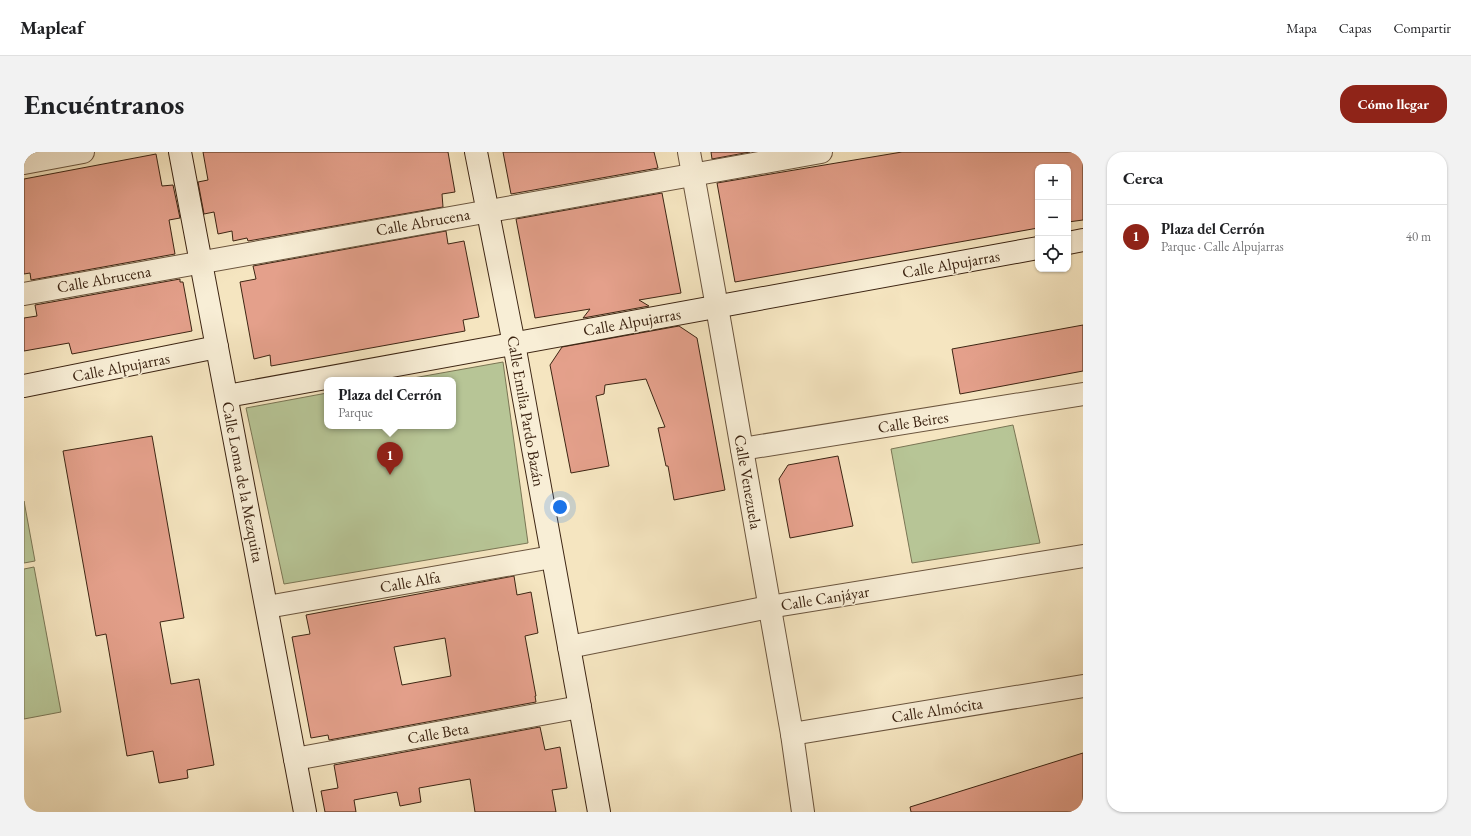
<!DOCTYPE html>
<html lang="es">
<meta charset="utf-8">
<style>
:root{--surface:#fff;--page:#f2f2f2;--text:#202124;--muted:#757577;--line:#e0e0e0;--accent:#8f2418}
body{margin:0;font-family:"EB Garamond",serif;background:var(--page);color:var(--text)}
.controls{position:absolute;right:12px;top:12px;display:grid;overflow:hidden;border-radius:8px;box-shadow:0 1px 3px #0004}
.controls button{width:36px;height:36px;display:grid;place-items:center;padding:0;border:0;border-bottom:1px solid var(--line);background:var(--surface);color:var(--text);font:20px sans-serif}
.you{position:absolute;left:536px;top:355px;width:14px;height:14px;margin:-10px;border:3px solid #fff;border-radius:50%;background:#1a73e8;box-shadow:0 0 0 6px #1a73e833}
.badge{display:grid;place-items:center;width:26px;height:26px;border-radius:50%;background:var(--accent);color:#fff;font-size:13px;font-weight:700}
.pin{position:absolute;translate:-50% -33px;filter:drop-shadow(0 1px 2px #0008)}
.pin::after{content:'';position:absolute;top:21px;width:14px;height:12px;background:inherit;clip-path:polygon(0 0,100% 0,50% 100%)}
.popup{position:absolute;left:300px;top:225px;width:132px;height:52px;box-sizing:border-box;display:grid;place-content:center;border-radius:8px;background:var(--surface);filter:drop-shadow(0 1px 3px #0005);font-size:13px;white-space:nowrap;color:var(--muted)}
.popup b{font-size:15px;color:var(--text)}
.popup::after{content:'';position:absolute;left:50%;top:100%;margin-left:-8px;border:8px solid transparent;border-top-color:var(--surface)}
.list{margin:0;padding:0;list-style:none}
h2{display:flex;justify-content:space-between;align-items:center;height:52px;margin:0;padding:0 16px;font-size:17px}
h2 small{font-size:13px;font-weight:400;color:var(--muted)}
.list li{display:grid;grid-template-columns:26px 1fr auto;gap:12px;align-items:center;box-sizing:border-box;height:64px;padding:0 16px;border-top:1px solid var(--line)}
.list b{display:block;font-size:15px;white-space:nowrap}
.list p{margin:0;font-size:13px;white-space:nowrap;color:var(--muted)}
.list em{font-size:13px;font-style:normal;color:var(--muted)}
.icon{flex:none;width:22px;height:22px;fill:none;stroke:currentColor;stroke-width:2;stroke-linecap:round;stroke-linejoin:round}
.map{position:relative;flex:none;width:1059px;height:660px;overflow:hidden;border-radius:16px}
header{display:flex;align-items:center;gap:24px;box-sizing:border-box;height:56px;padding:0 20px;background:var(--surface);border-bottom:1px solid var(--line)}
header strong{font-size:19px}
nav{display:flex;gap:22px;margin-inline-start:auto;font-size:14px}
.intro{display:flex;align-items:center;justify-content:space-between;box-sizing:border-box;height:96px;padding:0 24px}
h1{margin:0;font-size:28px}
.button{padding:10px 18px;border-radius:16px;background:var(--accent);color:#fff;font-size:14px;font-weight:700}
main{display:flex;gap:24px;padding:0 24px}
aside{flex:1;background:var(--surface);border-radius:16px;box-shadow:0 1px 3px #0004}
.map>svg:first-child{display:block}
</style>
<header>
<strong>Mapleaf</strong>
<nav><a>Mapa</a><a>Capas</a><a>Compartir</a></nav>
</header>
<div class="intro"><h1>Encuéntranos</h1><a class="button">Cómo llegar</a></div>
<main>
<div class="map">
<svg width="1059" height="660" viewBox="0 0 1059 660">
<rect width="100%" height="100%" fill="#f5e5c0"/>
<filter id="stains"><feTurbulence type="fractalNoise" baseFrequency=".005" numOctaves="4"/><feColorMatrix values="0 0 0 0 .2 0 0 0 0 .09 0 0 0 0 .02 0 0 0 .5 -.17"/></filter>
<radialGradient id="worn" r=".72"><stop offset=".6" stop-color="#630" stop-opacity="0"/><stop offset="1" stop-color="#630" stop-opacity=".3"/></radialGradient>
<!-- green -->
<g fill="#b7c596" stroke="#7a7554">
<path d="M479,210L504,391L260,432L222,256L303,241V274H429V228H378Z"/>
<path d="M989,273L1016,391L888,411L867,297Z"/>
<path d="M0,349L11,409L0,411Z"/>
<path d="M10,415L37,560L0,567V417Z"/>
</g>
<!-- building -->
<g fill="#e4a08b" stroke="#3d2513" fill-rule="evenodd">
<path d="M179,0H424L431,40L418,42L419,55L224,89L223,86L209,89L208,79L194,82L190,60L180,62L174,30L184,28Z"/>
<path d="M479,0H630L634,16L487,42Z"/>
<path d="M687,0H726L688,7Z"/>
<path d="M878,0H1059V68L1044,70V15H1014V76L711,130L693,31Z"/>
<path d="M132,2L138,34L149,33L156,66L145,68L151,102L7,128L6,121L0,122V27Z"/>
<path d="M638,41L657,141L615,148L625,154L559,166L566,157L511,166L492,67Z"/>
<path d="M422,79L424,92L440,89L455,165L439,168L441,179L247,214L246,203L230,207L216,130L232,127L229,114Z"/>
<path d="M156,127V130H159L168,179L48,202L45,191L0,199V166L13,164L11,153Z"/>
<path d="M1059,173V219L936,242L928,197Z"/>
<path d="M655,174L673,186L701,338L650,348L644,314H642L634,276L641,275L622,227L581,233L580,242L572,244L585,314L547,321L526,213L538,195Z"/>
<path d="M128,284L160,466L136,470L147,532L175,527L190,613L163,618L164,626L135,631L129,599L103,604L82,482L72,484L39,299Z"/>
<path d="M814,304L829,374L766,386L755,327L764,313Z"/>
<path d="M490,424L493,443L507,440L514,481L501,484L512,544H511L512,550L305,588L304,583L287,586L268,485L286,482L282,463ZM421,486L427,524L378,533L370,495Z"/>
<path d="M516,575L521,598L536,595L543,636L528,638L532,660H451L446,627L395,636L397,650L376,654L373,640L330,648L332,660H301L297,639L314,636L310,613Z"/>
<path d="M1059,601V660H887L886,655Z"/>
</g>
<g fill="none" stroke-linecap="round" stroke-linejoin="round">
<!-- street casing -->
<g stroke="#6b553e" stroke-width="24">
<g id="street">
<path d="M665,0L693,155L768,582L779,660"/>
<path d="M0,11L59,0"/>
<path d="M0,142L797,0"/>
<path d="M718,297L1059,242"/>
<path d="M243,455L528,405"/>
<path d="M545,495L745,455L1059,404"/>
<path d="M768,582L1059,534"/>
<path d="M271,607L556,555"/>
</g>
</g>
<!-- secondary casing -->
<g stroke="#3d2513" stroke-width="24">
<g id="secondary">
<path d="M156,0L281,660"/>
<path d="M452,0L490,192L575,660"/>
<path d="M1044,91L1059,88"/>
<path d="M0,234L193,195"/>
<path d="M203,244L1014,96"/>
</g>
</g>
<!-- street -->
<use href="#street" stroke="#f8eed6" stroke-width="22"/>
<!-- secondary -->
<use href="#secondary" stroke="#f8eed6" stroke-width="22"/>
</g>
<g text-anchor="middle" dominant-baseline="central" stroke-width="3" stroke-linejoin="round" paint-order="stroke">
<!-- street labels -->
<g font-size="16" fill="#3d2513" stroke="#f8eed6">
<text transform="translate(399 70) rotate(-10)">Calle Abrucena</text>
<text transform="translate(927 112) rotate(-10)">Calle Alpujarras</text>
<text transform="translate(80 127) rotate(-10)">Calle Abrucena</text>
<text transform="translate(608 170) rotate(-10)">Calle Alpujarras</text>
<text transform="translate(97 215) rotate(-11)">Calle Alpujarras</text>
<text transform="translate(502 259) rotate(80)">Calle Emilia Pardo Bazán</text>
<text transform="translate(889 270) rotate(-9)">Calle Beires</text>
<text transform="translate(219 330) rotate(79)">Calle Loma de la Mezquita</text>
<text transform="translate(724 330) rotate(80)">Calle Venezuela</text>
<text transform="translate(386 430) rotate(-10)">Calle Alfa</text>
<text transform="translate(801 446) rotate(-9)">Calle Canjáyar</text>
<text transform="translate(913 558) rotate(-9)">Calle Almócita</text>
<text transform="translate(414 581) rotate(-10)">Calle Beta</text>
</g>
</g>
<rect width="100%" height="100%" filter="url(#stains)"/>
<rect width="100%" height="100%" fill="url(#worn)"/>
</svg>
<div class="controls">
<button>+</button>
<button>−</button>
<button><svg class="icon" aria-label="locate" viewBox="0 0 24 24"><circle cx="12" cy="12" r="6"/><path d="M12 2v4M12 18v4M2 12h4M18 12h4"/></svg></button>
</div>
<div class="you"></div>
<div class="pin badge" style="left:366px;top:323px">1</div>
<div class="popup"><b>Plaza del Cerrón</b>Parque</div>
</div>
<aside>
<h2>Cerca<small></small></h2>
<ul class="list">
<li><span class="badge">1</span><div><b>Plaza del Cerrón</b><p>Parque · Calle Alpujarras</p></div><em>40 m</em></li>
</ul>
</aside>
</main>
